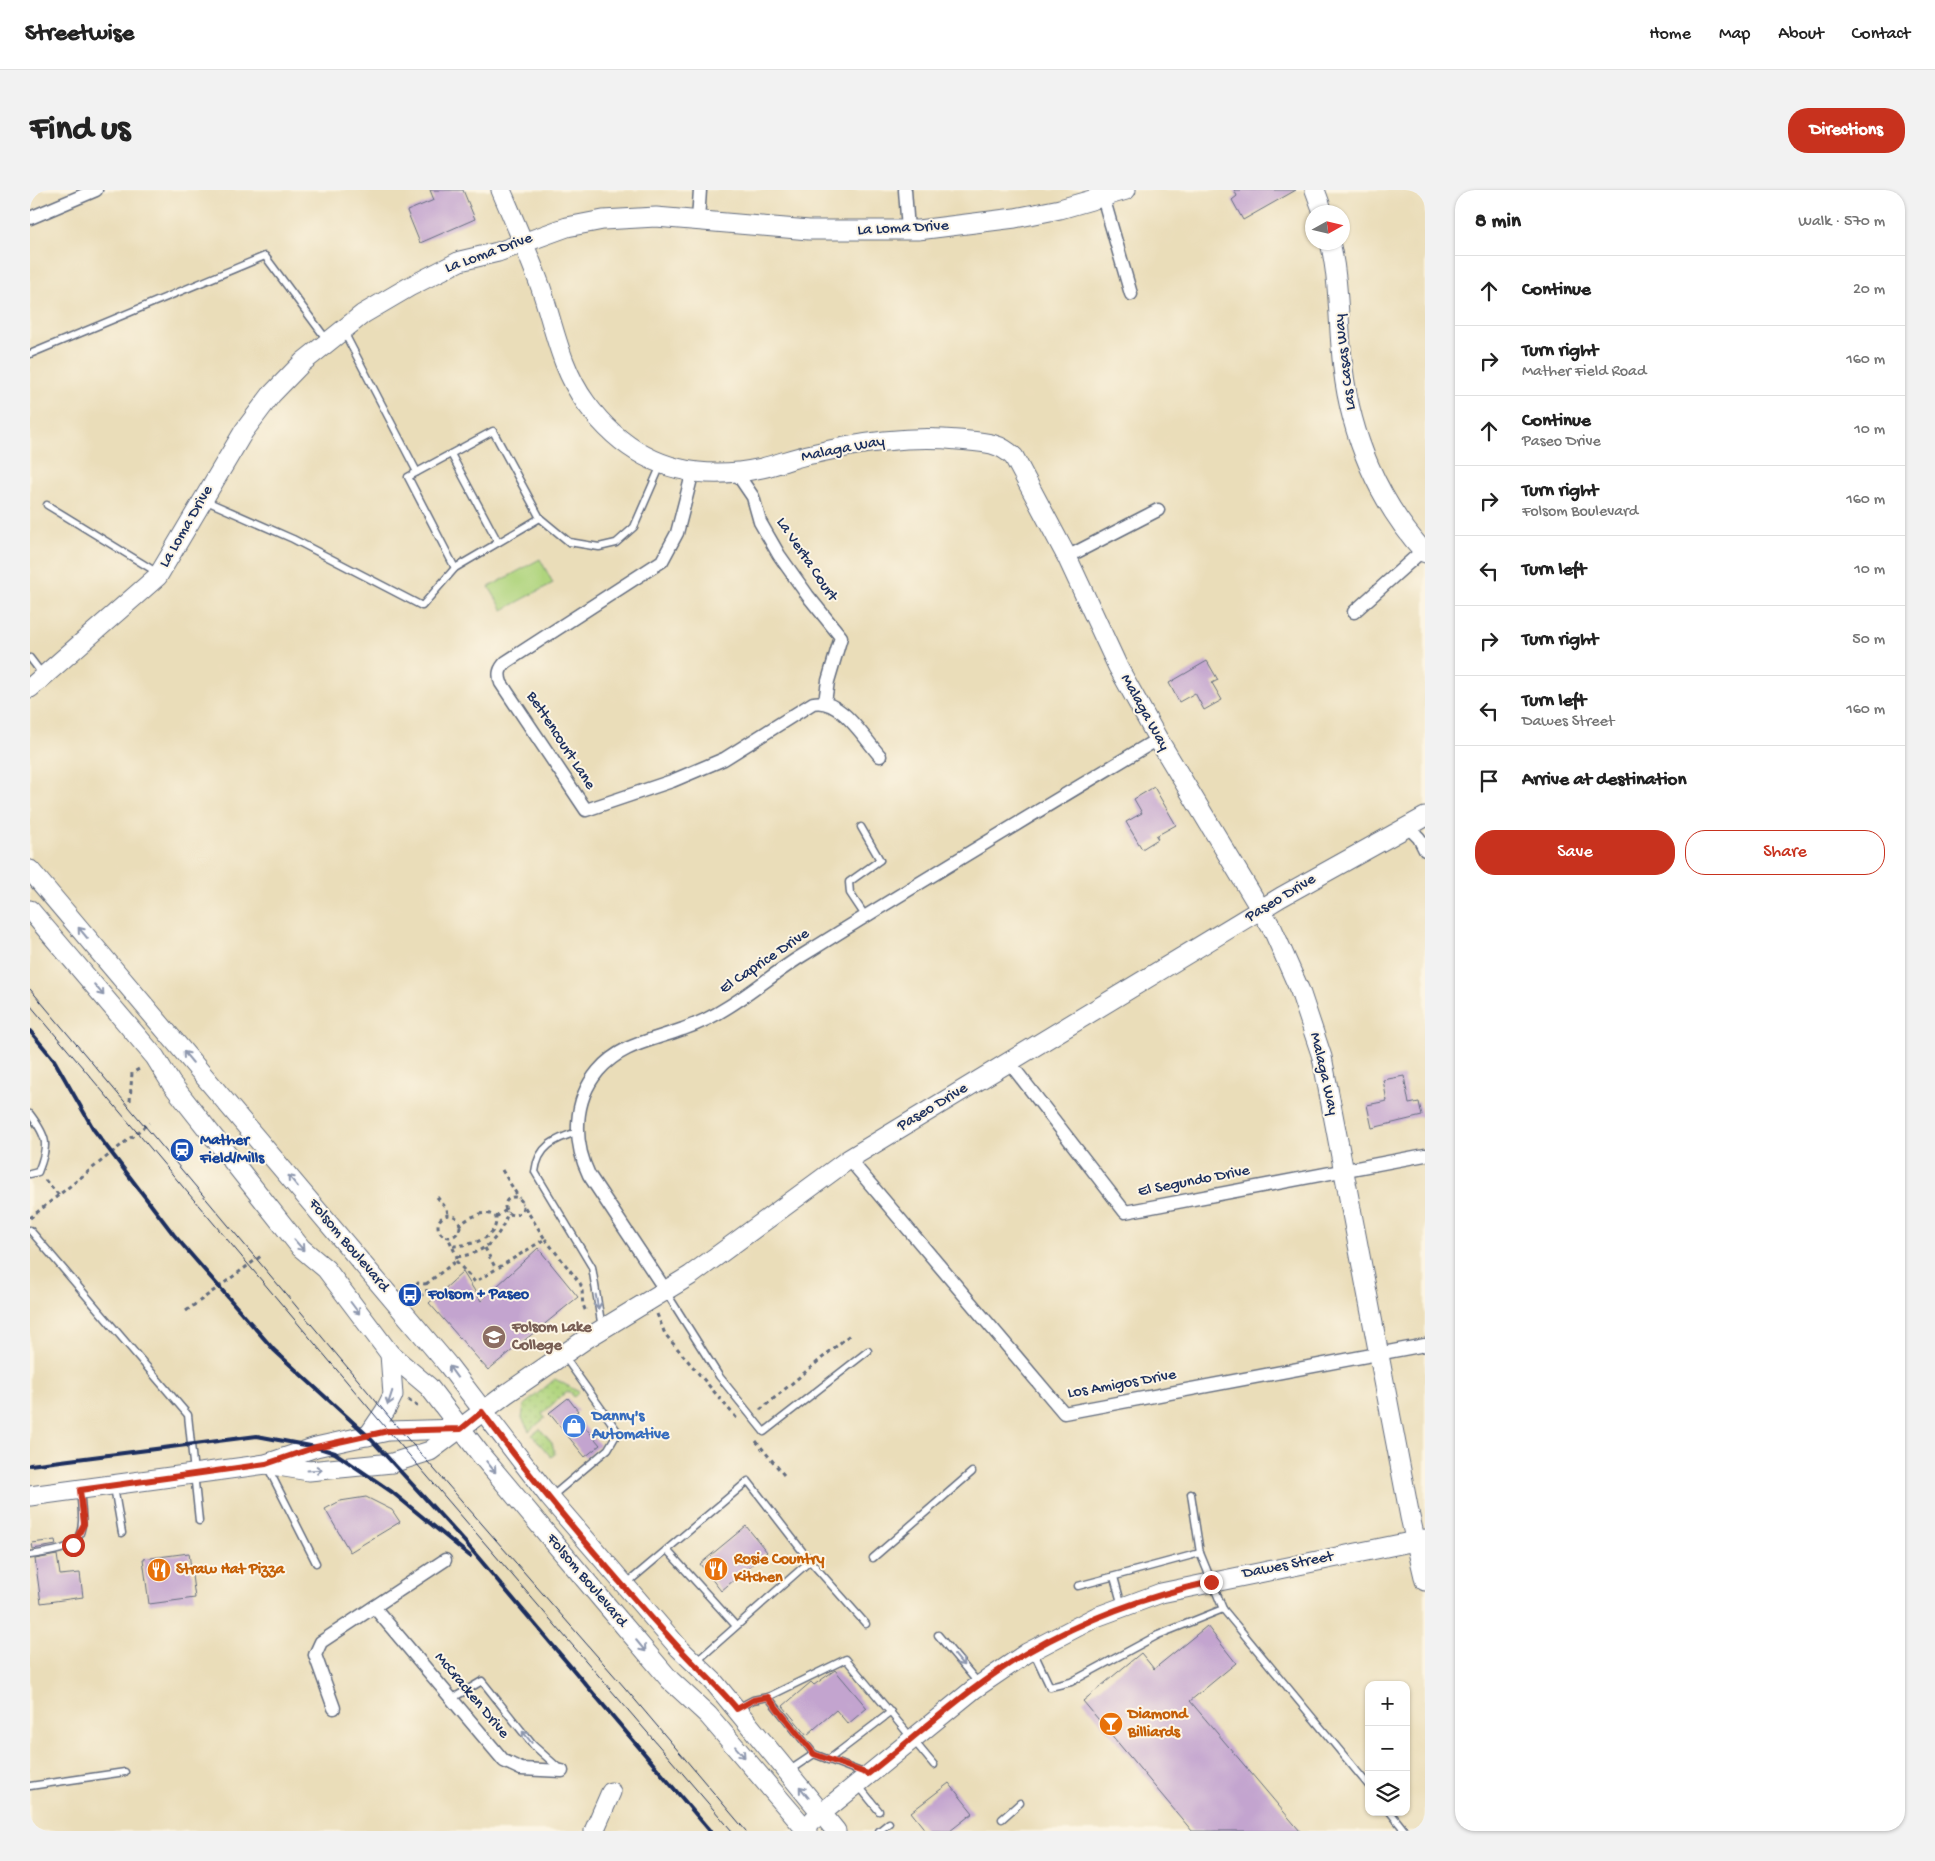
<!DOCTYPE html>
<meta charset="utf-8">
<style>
:root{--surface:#fff;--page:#f2f2f2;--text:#222;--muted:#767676;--line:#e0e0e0;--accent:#c8321e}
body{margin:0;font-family:"Gochi Hand",sans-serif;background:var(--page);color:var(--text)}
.controls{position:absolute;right:15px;bottom:15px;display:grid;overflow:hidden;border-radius:10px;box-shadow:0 1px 4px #0004}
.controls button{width:45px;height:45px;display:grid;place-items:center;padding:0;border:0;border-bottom:1px solid var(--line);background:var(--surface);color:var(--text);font:25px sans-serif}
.compass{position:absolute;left:1275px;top:15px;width:45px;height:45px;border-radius:50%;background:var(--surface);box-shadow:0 1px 4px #0004;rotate:82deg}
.stop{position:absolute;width:15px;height:15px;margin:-11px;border:4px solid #c8321e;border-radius:50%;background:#fff}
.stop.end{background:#c8321e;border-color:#fff;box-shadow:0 1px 5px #0008}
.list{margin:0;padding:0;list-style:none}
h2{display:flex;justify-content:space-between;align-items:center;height:65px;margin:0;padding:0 20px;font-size:21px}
h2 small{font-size:16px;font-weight:400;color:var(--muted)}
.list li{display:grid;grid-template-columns:32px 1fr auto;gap:15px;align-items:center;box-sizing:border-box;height:70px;padding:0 20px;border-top:1px solid var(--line)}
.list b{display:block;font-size:19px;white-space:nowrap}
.list p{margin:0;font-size:16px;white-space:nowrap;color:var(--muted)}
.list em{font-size:16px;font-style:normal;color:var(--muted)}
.actions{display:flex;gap:10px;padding:15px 20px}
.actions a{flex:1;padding:11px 0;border:1px solid var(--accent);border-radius:20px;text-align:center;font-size:18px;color:var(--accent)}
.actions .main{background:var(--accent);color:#fff}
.icon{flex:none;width:28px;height:28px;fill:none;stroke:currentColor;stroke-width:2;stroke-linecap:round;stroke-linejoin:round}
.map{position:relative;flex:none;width:1395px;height:1641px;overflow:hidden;border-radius:20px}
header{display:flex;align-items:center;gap:30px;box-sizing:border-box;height:70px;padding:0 25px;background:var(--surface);border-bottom:1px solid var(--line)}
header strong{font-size:24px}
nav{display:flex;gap:28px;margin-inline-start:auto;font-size:18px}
.intro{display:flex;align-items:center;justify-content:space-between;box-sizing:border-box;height:120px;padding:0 30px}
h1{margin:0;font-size:35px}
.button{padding:12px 22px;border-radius:20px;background:var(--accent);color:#fff;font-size:18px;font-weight:700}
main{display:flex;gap:30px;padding:0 30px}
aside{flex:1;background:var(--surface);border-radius:20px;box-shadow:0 1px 4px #0004}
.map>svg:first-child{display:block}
</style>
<header>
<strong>Streetwise</strong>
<nav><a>Home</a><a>Map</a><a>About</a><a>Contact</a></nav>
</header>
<div class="intro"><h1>Find us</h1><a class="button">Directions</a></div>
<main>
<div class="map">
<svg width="1395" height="1641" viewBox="0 0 1395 1641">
<defs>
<pattern id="grass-dots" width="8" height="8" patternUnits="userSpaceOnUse" patternTransform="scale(1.25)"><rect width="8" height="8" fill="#afd47d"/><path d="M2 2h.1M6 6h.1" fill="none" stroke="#96b66e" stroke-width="1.8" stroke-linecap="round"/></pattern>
</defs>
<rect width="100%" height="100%" fill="#fcf5e5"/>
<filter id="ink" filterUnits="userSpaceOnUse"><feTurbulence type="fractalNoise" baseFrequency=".02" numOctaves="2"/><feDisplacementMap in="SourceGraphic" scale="10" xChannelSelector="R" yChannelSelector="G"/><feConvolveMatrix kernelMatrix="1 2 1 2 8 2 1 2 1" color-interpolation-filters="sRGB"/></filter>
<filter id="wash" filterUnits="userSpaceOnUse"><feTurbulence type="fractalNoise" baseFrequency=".0096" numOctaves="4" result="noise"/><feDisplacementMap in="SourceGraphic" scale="20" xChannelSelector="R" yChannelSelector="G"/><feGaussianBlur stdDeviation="1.12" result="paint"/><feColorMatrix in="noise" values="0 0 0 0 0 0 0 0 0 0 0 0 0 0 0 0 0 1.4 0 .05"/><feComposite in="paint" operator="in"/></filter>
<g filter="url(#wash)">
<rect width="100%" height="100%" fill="#eaddb9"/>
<!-- grass -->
<g fill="url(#grass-dots)" stroke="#65826e">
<path d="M525,1189L549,1202L544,1207L540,1202H536L512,1224L515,1228L499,1241L492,1228L494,1215Z"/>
<path d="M510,1239L522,1253L525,1264L521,1267L502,1245Z"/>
</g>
<!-- pitch -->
<path fill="#afd47d" stroke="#65826e" d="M510,369L523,393L473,420L459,397Z"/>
<g id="blocks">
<!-- building -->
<g fill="#c3a4cf">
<path d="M400,0H433L445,29L390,53L377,21L404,10Z"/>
<path d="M1204,0H1266L1213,30L1202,10L1207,6Z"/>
<path d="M1177,471L1188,490L1182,493L1192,510L1174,520L1165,503L1149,512L1139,493Z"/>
<path d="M1124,597L1146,635L1126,646L1128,649L1112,659L1096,632L1112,623L1104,609Z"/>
<path d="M1374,886L1379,914L1389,912L1392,926L1342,938L1337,915L1357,911L1353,890Z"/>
<path d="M508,1058L548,1107L458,1180L399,1113L433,1082L451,1111Z"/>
<path d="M538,1208L548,1221L544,1224L570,1255L555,1267L519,1223Z"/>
<path d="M336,1307L362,1320L370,1332L320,1362L295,1319L310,1311Z"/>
<path d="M716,1336L737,1362L691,1401L670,1374Z"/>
<path d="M25,1350L26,1355L3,1359L2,1353Z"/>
<path d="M159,1363L165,1408L119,1414L113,1369Z"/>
<path d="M27,1365L30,1385L50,1383L53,1407L11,1413L5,1369Z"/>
<path d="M1177,1436L1206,1473L1160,1511L1270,1641H1162L1053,1511L1111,1463L1124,1479Z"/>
<path d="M805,1480L837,1518L818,1534L806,1520L777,1545L753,1516L781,1492L784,1495Z"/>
<path d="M919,1593L943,1623L920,1641H896L881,1622Z"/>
</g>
</g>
</g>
<g filter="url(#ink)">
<use href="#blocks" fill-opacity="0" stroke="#636c7e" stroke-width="1"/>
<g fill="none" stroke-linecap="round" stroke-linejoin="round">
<!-- lane casing -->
<g stroke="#636c7e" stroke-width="9">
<g id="lane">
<path d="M314,142L387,282"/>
<path d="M0,164L235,66L297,150"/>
<path d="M421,264L468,352"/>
<path d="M174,310L263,349L392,416L425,378L510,328"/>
<path d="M17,315L128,383"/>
<path d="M425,378L378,287L463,241L510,328L539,352L569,357L586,353L604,337L631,275"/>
<path d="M0,468L13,485"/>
<path d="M831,637L850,670L819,692L820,703L836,727"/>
<path d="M0,924C18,948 19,955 8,982L0,984"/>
<path d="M547,942C525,949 508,956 505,982L562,1077L572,1138"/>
<path d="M0,1040L158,1225L169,1331"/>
<path d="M636,1102L689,1186L734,1242L838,1161"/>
<path d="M238,1278L286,1373"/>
<path d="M84,1297L92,1343"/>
<path d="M1161,1304L1170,1363L1193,1419"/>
<path d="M521,1307L578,1259L588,1242L534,1166"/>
<path d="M637,1360L706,1436"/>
<path d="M0,1365C52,1358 56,1352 50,1301"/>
<path d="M843,1368L942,1282"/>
<path d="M780,1371L836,1434"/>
<path d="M1084,1387L1092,1416"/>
<path d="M596,1394L718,1291L780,1371L667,1471"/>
<path d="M1048,1396L1170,1363"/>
<path d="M908,1445L949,1494"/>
<path d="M1003,1461L1020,1497L1041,1492L1128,1445L1193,1419L1339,1596"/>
<path d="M738,1507L816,1469L904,1575"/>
<path d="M423,1508L452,1491L503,1555L531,1580"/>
<path d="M708,1518L723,1510L738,1507L784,1564L836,1584"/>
<path d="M798,1570L861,1522"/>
<path d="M760,1580L784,1564"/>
<path d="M828,1595L849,1621"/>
<path d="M0,1596L95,1582"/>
<path d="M1360,1622L1375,1641"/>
<path d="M972,1629L990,1613"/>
<path d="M849,1641L859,1633"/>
</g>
</g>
<!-- street casing -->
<g stroke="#636c7e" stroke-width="15">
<g id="street">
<path d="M875,0L878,40"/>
<path d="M1073,7L1101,104"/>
<path d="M0,28L66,0"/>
<path d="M668,30L670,0"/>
<path d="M663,281L647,343L632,371L476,472C469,479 468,484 471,493L556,620L642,591L694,569L783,513C810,507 834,548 850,566"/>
<path d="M706,282L723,307L730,332L749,365L778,406L811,447L798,491L795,512"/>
<path d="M1037,367L1128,320"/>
<path d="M1324,422L1393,360"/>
<path d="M1378,637L1389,648L1395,660"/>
<path d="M979,872L1095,1022L1395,965"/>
<path d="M819,969L1034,1223L1395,1155"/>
<path d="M636,1101L559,985C543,952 543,911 568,881C591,854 621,851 653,839C668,834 684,826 698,817C724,801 747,781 773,765C891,691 1010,620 1128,549"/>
<path d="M344,1417L474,1571L491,1579L532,1581"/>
<path d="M304,1518L285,1465L291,1452L415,1370"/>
</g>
</g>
<!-- secondary casing -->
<g stroke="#636c7e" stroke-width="21">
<g id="secondary">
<path d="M471,0C485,33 499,65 511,98C524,137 531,179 556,213C600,273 659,294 732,278C749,274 765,267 782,264C830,253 879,245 928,250C950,252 968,251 984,267L1037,367L1088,477L1128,549L1243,740L1270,801L1292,867L1380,1327L1395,1391"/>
<path d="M1285,0L1293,22"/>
<path d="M1300,52C1310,94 1308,136 1313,178C1321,246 1348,311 1395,363"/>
<path d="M0,498L128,386L214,241L241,205L273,172L333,124L379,97L430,71L468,62L537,37L573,30L626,27L779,40H888L985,28L1030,19L1096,0"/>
<path d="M0,680L418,1175L520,1308L649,1458L683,1491L806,1641"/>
<path d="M0,720L125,867L141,893L271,1058L296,1079L360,1164L399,1197L451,1265L573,1411L640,1490L678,1525L777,1641"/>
<path d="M338,1246L355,1221L363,1205L360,1164"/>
<path d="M236,1274L279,1281L362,1273L400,1261L476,1204L556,1149L661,1085L819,969L1251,707L1395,627"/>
<path d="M0,1306L236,1274L286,1257L358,1241L431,1239"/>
<path d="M783,1630L944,1499L997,1463L1066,1427L1131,1403L1395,1349"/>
<path d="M564,1641L581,1602"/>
</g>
</g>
<!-- path -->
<g stroke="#636c7e" stroke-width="3" stroke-dasharray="4 4" stroke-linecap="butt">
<path d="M100,911L102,883L111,878"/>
<path d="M472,980L489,1008"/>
<path d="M15,990L29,1005"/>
<path d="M407,1007L417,1019L418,1025"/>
<circle cx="484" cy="1016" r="9"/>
<circle cx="419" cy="1036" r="11"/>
<path d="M466,1027L476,1020"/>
<path d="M0,1028L119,933"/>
<path d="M515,1049L550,1093C555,1104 549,1111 557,1123"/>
<path d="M423,1056C440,1055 468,1050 466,1027C454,1018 439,1028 429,1035"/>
<path d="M455,1058L466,1079"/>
<path d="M427,1067C455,1063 470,1049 478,1022"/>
<path d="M426,1071L445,1092L515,1049L492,1013"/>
<path d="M396,1094L426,1071L427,1067L418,1047"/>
<path d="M382,1102L388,1093L396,1094L397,1103L386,1107"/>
<path d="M156,1121L231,1066"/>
<path d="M627,1124L635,1144L709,1231"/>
<path d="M378,1210L391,1219"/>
<path d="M730,1220L822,1143"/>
<path d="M726,1251L754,1285"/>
</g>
<!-- lane -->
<use href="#lane" stroke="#fff" stroke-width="6"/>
<!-- street -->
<use href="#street" stroke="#fff" stroke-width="12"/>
<!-- secondary -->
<use href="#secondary" stroke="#fff" stroke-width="19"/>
<!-- tram -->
<g stroke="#1b2f5e" stroke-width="1">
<path d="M0,799L370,1240L595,1498L716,1641"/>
<path d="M0,815L349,1230L702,1641"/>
</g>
<!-- rail -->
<g stroke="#1b2f5e" stroke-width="4">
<path d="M0,841L24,870L64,940L144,1045L244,1160L338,1246L435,1352L680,1641"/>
<path d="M0,1275L227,1246L286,1257L305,1263L362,1302L440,1366"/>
</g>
</g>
<!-- one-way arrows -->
<defs><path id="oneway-shaft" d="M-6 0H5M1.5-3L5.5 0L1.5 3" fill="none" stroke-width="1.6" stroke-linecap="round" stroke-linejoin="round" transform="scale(1.25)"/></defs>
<g stroke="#8d97ae">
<use href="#oneway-shaft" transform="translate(53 743) rotate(-130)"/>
<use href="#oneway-shaft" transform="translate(69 800) rotate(50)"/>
<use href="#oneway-shaft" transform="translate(158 867) rotate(-130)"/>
<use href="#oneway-shaft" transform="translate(263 991) rotate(-130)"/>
<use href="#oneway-shaft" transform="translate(269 1055) rotate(49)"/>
<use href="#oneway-shaft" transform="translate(567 1112) rotate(80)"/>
<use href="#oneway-shaft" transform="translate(325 1118) rotate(53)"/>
<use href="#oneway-shaft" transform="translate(423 1182) rotate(-126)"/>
<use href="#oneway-shaft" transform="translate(360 1208) rotate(108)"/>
<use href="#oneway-shaft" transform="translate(461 1277) rotate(51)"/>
<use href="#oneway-shaft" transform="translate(285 1280) rotate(-3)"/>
<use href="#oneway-shaft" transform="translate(611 1456) rotate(50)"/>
<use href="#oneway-shaft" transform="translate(929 1470) rotate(50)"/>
<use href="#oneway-shaft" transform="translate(497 1547) rotate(-129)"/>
<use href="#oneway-shaft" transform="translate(710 1562) rotate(49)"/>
<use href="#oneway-shaft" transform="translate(774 1602) rotate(-129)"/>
</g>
</g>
<g fill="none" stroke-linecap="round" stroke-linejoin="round" filter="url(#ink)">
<!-- route -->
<path stroke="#c8321e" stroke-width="6" d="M43,1355L54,1334L50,1300L236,1274L286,1257L358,1241L431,1239L452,1222C513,1304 580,1383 649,1458C668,1479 689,1497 707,1519L723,1510L738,1507L784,1564L838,1584C890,1543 940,1496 998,1462C1055,1429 1116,1406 1181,1392"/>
</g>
<!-- icons -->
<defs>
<g id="station-disc" transform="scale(1.25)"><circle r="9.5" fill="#1a4fb4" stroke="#fcf5e5"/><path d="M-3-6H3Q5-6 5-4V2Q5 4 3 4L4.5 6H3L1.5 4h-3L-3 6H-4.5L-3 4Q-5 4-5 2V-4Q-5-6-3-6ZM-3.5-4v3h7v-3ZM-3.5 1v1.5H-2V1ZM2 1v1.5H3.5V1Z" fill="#fff"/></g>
<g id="bus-disc" transform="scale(1.25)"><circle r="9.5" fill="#1a4fb4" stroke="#fcf5e5"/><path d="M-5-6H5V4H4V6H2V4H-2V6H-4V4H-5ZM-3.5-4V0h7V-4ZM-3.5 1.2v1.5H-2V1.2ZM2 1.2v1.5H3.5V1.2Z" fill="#fff"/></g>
<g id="university-disc" transform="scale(1.25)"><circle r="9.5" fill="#8d6e63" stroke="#fcf5e5"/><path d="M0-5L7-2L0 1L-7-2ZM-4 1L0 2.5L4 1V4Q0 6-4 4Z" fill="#fff"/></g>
<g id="shop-disc" transform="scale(1.25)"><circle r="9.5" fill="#3f7fe0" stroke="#fcf5e5"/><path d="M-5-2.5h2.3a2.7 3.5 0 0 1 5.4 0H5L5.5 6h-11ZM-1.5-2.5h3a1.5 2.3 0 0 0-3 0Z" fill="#fff"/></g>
<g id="restaurant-disc" transform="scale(1.25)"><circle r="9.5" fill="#e8710a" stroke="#fcf5e5"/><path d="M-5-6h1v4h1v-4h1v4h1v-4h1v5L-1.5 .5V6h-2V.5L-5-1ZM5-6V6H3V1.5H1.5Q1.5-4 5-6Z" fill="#fff"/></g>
<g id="bar-disc" transform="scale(1.25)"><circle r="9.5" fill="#e8710a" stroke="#fcf5e5"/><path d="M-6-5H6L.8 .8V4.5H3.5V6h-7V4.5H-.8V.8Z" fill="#fff"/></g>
</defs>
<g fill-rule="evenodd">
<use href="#station-disc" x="152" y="960"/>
<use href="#bus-disc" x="380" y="1105"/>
<use href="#university-disc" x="464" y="1147"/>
<use href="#shop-disc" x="544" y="1236"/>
<use href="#restaurant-disc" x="686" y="1379"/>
<use href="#restaurant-disc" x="129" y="1380"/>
<use href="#bar-disc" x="1081" y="1534"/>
</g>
<g text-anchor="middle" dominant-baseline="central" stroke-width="4" stroke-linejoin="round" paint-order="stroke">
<!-- street labels -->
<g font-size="16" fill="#1b2f5e" stroke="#fcf5e5">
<text transform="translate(873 39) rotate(-3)">La Loma Drive</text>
<text transform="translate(459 64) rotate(-20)">La Loma Drive</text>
<text transform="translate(1316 172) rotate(-97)">Las Casas Way</text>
<text transform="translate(813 260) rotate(-11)">Malaga Way</text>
<text transform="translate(157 337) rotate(-60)">La Loma Drive</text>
<text transform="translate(776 370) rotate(56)">La Verta Court</text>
<text transform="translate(1114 523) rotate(61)">Malaga Way</text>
<text transform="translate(530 551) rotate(57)">Bettencourt Lane</text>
<text transform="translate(1251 709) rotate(-31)">Paseo Drive</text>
<text transform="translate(735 772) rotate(-34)">El Caprice Drive</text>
<text transform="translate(1293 884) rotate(77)">Malaga Way</text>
<text transform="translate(903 918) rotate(-31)">Paseo Drive</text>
<text transform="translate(1164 992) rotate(-11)">El Segundo Drive</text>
<text transform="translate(318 1056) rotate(50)">Folsom Boulevard</text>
<text transform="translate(1092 1195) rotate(-10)">Los Amigos Drive</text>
<text transform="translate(1258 1376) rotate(-11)">Dawes Street</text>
<text transform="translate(556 1391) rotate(50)">Folsom Boulevard</text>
<text transform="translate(441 1506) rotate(50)">McCracken Drive</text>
</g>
<!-- transit labels -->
<g font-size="16" font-weight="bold" fill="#164399" stroke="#fcf5e5" text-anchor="start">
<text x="170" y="951">Mather<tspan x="170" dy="18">Field/Mills</tspan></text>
<text x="398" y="1105">Folsom + Paseo</text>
</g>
<!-- education labels -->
<g font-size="16" font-weight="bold" fill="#785e54" stroke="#fcf5e5" text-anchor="start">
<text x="482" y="1138">Folsom Lake<tspan x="482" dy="18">College</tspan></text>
</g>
<!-- shop labels -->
<g font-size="16" font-weight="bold" fill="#366cbe" stroke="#fcf5e5" text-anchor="start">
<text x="562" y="1227">Danny's<tspan x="562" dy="18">Automative</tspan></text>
</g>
<!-- food labels -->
<g font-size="16" font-weight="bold" fill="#c56008" stroke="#fcf5e5" text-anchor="start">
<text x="704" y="1370">Rosie Country<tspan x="704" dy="18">Kitchen</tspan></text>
<text x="146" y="1380">Straw Hat Pizza</text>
<text x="1098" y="1525">Diamond<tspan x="1098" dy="18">Billiards</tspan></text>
</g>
</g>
</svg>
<div class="controls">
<button>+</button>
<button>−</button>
<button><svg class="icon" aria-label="layers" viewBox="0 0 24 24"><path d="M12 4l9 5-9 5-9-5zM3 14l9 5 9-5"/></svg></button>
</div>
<svg class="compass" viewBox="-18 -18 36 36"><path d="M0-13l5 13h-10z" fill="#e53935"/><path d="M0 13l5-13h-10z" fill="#767676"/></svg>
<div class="stop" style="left:43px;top:1355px"></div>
<div class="stop end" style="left:1181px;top:1392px"></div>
</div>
<aside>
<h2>8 min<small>Walk · 570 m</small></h2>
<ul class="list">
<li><svg class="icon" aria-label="ahead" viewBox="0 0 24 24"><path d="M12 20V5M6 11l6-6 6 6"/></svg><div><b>Continue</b></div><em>20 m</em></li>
<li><svg class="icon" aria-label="right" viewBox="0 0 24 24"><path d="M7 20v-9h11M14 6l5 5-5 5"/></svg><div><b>Turn right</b><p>Mather Field Road</p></div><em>160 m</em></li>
<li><svg class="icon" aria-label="ahead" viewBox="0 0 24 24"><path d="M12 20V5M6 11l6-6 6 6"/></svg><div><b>Continue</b><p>Paseo Drive</p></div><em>10 m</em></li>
<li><svg class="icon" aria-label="right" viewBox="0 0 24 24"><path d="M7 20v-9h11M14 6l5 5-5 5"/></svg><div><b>Turn right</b><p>Folsom Boulevard</p></div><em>160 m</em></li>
<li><svg class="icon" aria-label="left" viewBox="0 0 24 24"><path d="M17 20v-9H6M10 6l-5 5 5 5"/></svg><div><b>Turn left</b></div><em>10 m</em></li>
<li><svg class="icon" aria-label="right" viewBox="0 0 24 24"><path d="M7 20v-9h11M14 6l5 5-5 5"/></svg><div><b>Turn right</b></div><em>50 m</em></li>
<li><svg class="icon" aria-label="left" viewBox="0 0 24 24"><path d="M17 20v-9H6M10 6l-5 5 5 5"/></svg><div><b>Turn left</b><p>Dawes Street</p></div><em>160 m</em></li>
<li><svg class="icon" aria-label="arrive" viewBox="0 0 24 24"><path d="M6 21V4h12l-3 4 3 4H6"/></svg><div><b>Arrive at destination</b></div></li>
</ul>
<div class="actions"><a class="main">Save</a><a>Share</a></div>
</aside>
</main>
